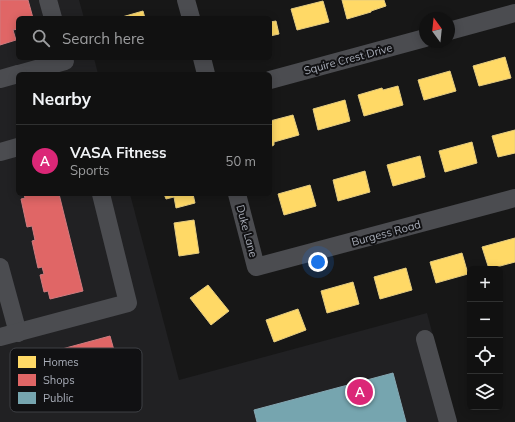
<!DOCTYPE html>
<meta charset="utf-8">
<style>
:root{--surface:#111;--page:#1a1a1a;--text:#f1f3f6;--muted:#9c9d9f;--line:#303131;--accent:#db2777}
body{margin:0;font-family:Mulish,sans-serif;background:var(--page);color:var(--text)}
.controls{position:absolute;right:12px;bottom:12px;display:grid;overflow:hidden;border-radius:6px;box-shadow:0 2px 10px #0003}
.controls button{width:36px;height:36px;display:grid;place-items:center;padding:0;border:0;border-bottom:1px solid var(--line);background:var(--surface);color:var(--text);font:20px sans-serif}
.compass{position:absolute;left:419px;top:12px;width:36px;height:36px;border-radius:50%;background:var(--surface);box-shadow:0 2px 10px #0003;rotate:345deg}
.you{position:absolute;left:318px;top:262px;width:14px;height:14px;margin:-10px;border:3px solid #fff;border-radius:50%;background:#1a73e8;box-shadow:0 0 0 6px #1a73e833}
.badge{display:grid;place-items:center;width:26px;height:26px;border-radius:50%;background:var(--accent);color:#fff;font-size:13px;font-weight:700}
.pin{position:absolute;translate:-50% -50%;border:2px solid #fff;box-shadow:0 1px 4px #0006}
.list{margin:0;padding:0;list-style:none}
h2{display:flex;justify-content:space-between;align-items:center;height:52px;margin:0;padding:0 16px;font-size:17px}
h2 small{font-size:13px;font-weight:400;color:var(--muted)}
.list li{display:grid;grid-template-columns:26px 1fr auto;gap:12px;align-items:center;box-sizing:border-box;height:72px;padding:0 16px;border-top:1px solid var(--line)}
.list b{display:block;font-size:15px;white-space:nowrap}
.list p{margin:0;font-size:13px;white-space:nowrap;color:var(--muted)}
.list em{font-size:13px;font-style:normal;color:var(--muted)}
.icon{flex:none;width:22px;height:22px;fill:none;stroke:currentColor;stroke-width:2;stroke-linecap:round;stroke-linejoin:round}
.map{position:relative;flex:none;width:515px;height:422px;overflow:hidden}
.search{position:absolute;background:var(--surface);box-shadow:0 2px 10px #0003;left:16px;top:16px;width:256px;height:44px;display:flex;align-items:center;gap:10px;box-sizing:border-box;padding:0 14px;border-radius:6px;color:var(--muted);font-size:15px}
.panel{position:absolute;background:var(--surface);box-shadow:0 2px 10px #0003;left:16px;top:72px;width:256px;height:124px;border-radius:6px}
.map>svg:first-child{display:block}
</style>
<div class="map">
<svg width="515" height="422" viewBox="0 0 515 422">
<rect width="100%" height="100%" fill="#171717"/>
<!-- built -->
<path fill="#212123" d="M0,0H79L84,18H18V58H94L98,74H18V194H130L179,380L427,313L456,422H0Z"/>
<!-- homes -->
<g fill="#ffd966" stroke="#e5cc7f">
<path d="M342,0H384L386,6L371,11V12L347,19Z"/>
<path d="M323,1L329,22L297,30L291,9Z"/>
<path d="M143,11L145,18H122V17Z"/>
<path d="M276,21L279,34L270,36V38V22Z"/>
<path d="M505,57L511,78L479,86L473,66Z"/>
<path d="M450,71L456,91L424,100L418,80Z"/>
<path d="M398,86L403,105L364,116L358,95L382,88L383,90Z"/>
<path d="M345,100L350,121L318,130L313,109Z"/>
<path d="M293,115L299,135L274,142V145L270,147V121Z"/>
<path d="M515,130V153L498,157L492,136Z"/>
<path d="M472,142L477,163L445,172L439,151Z"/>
<path d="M420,156L425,177L393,186L387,165Z"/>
<path d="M365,171L370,192L338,201L333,180Z"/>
<path d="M310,185L316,206L284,215L278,194Z"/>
<path d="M164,194H193L195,203L176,208L174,197L166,199Z"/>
<path d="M194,220L199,253L179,256L174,223Z"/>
<path d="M515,238V262L489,269L482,247Z"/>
<path d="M462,253L468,274L436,283L430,262Z"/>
<path d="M406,268L412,290L380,299L374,277Z"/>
<path d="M353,282L359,304L327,313L321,291Z"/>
<path d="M208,285L229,311L211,325L190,298Z"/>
<path d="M298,309L306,330L274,342L266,320Z"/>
</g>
<!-- shops -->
<g fill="#e06666" stroke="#cf7b7f">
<path d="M0,0H28L33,18H18V29L13,30L16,40L0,45Z"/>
<path d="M24,194H59L83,291L50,299L48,291L44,292L40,275L44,274L42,267L38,268L32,241L35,240L32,226L27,227L21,199L25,198Z"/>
<path d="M110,336L119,368L60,384L51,352Z"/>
</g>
<!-- public -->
<path fill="#76a5af" stroke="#85a7b2" d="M393,373L406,422H257L254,410Z"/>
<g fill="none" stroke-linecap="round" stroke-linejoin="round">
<!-- minor -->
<g stroke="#4b4c50" stroke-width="18">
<path d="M48,0L53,18"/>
<path d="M186,0L191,18"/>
<path d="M449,31L515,13"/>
<path d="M202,58L206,74"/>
<path d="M19,74L65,61"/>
<path d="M0,79L18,74"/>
<path d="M270,80L425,38"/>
<path d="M0,152L18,147"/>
<path d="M237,194L256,267L515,198"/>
<path d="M0,267L18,333"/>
<path d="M0,337L128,303L101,194"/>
<path d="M425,339L448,422"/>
</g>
</g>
<g text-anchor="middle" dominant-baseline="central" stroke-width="4" stroke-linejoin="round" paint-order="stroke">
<!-- street labels -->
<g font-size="11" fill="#a8adb8" stroke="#111113">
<text transform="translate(348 59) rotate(-15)">Squire Crest Drive</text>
<text transform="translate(247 231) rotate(75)">Duke Lane</text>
<text transform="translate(386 233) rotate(-15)">Burgess Road</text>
</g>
</g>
<!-- legend -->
<rect x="10" y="348" width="132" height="64" rx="6" fill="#111113" stroke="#3e4045" stroke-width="1"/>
<rect x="18" y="356" width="18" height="12" fill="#ffd966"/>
<rect x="18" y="374" width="18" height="12" fill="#e06666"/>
<rect x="18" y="392" width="18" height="12" fill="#76a5af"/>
<g font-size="11" fill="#a8adb8">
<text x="43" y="366">Homes</text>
<text x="43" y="384">Shops</text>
<text x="43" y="402">Public</text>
</g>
</svg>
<div class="controls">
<button>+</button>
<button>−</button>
<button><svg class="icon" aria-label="locate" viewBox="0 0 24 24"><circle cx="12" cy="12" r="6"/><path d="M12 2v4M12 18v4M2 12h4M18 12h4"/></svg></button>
<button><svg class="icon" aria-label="layers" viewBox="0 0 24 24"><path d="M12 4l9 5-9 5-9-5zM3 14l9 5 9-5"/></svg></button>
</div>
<svg class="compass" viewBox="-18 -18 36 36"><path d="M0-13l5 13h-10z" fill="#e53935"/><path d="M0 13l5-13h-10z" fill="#9c9d9f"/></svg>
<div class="you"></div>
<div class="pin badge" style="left:360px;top:392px">A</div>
<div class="search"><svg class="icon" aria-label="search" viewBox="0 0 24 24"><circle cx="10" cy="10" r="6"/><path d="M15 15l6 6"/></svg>Search here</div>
<section class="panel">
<h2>Nearby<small></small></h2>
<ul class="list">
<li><span class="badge">A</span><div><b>VASA Fitness</b><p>Sports</p></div><em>50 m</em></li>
</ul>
</section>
</div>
